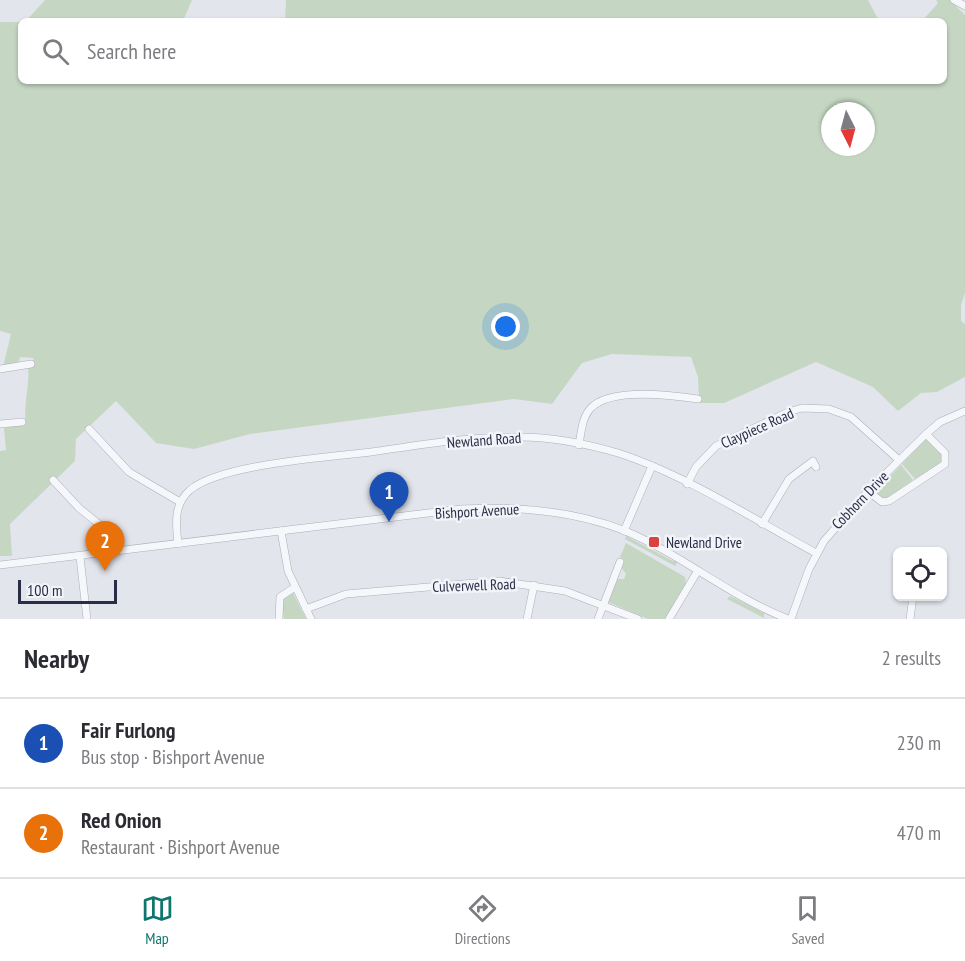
<!DOCTYPE html>
<meta charset="utf-8">
<style>
:root{--surface:#fff;--page:#f7f7f7;--text:#2b2b33;--muted:#7c7c81;--line:#e1e1e2;--accent:#0f766e}
body{margin:0;font-family:"PT Sans Narrow",sans-serif;background:var(--page);color:var(--text)}
.controls{position:absolute;right:18px;bottom:18px;display:grid;overflow:hidden;border-radius:9px;box-shadow:0 2px 4px #0004}
.controls button{width:54px;height:54px;display:grid;place-items:center;padding:0;border:0;border-bottom:2px solid var(--line);background:var(--surface);color:var(--text);font:30px sans-serif}
.compass{position:absolute;left:821px;top:102px;width:54px;height:54px;border-radius:50%;background:var(--surface);box-shadow:0 2px 4px #0004;rotate:174deg}
.scale{position:absolute;left:18px;bottom:15px;width:99px;box-sizing:border-box;padding-left:6px;border:3px solid #292e46;border-top:0;font-size:16px;line-height:21px;white-space:nowrap;color:#292e46;-webkit-text-stroke:4px #f3f4f9;paint-order:stroke}
.you{position:absolute;left:506px;top:327px;width:21px;height:21px;margin:-15px;border:4px solid #fff;border-radius:50%;background:#1a73e8;box-shadow:0 0 0 9px #1a73e833}
.badge{display:grid;place-items:center;width:39px;height:39px;border-radius:50%;background:var(--accent);color:#fff;font-size:20px;font-weight:700}
.pin{position:absolute;translate:-50% -50px;filter:drop-shadow(0 2px 3px #0008)}
.pin::after{content:'';position:absolute;top:32px;width:21px;height:18px;background:inherit;clip-path:polygon(0 0,100% 0,50% 100%)}
.list{margin:0;padding:0;list-style:none}
h2{display:flex;justify-content:space-between;align-items:center;height:78px;margin:0;padding:0 24px;font-size:26px}
h2 small{font-size:20px;font-weight:400;color:var(--muted)}
.list li{display:grid;grid-template-columns:39px 1fr auto;gap:18px;align-items:center;box-sizing:border-box;height:90px;padding:0 24px;border-top:2px solid var(--line)}
.list b{display:block;font-size:22px;white-space:nowrap}
.list p{margin:0;font-size:20px;white-space:nowrap;color:var(--muted)}
.list em{font-size:20px;font-style:normal;color:var(--muted)}
.icon{flex:none;width:33px;height:33px;fill:none;stroke:currentColor;stroke-width:2;stroke-linecap:round;stroke-linejoin:round}
.map{position:relative;flex:none;width:965px;height:619px;overflow:hidden}
.search{position:absolute;background:var(--surface);box-shadow:0 2px 4px #0004;left:18px;right:18px;top:18px;height:66px;display:flex;align-items:center;gap:15px;box-sizing:border-box;padding:0 21px;border-radius:9px;color:var(--muted);font-size:22px}
.sheet{height:258px;background:var(--surface)}
nav{display:flex;justify-content:space-around;align-items:center;box-sizing:border-box;height:84px;border-top:2px solid var(--line);background:var(--surface);font-size:16px;color:var(--muted)}
nav a{display:grid;justify-items:center;gap:3px}
nav .on{color:var(--accent)}
.map>svg:first-child{display:block}
</style>
<div class="map">
<svg width="965" height="619" viewBox="0 0 965 619">
<rect width="100%" height="100%" fill="#e3e5ec"/>
<!-- green -->
<g fill="#c5d7c3" fill-rule="evenodd">
<path d="M45,0H192L183,21H26Z"/>
<path d="M286,0H868L879,21H285Z"/>
<path d="M936,0H950L965,15V293L961,305V321L965,324V377L937,392L921,393L898,411L873,387L816,362L724,403H699L698,377L691,357L612,354L582,363L552,404L514,399L250,434L194,449L156,443L116,401L76,439L75,461L10,524L12,556H0V451L6,450L4,428L26,424C23,404 30,387 28,367L35,364L33,358L20,357L19,362L3,367L11,334L0,331V22H21V81H944V21H922L938,3ZM830,111H866V147H830Z"/>
<path d="M926,439L943,454V462L915,479L902,464Z"/>
<path d="M901,465L913,480L886,499L874,493Z"/>
<path d="M626,536L673,561H678L675,566L625,539Z"/>
<path d="M626,543L685,577L686,583L665,619H648L608,602L616,579H624L626,574L621,567L624,559L620,557Z"/>
<path d="M292,591L306,619H284L281,598Z"/>
<path d="M730,596L764,613V618L727,599Z"/>
</g>
<g fill="none" stroke-linecap="round" stroke-linejoin="round">
<!-- minor casing -->
<g stroke="#abaeba" stroke-width="8">
<g id="minor">
<path d="M954,0L965,6"/>
<path d="M0,369L31,364"/>
<path d="M0,424L22,422"/>
<path d="M89,429L129,472L180,502"/>
<path d="M579,445C581,433 582,418 590,409C609,387 671,395 698,399"/>
<path d="M53,480L79,508L104,528L108,535L110,553"/>
<path d="M687,484L696,467L716,446L788,412L802,408L829,409L851,417L899,460"/>
<path d="M868,491L882,502L889,501L945,464V453L926,434"/>
<path d="M762,524L789,479L813,461L816,467"/>
<path d="M281,531L288,571L311,619"/>
<path d="M624,531L652,466"/>
<path d="M178,544C176,524 173,505 190,490C221,464 329,457 371,452C420,445 470,436 520,437C552,437 587,444 618,453C684,474 755,520 816,553"/>
<path d="M80,557L87,619"/>
<path d="M0,565L461,509C516,506 571,510 623,530C681,554 729,596 788,619"/>
<path d="M306,609L346,594L499,581L565,591L638,619"/>
<path d="M279,619L280,597L295,587"/>
<path d="M527,619L534,585"/>
<path d="M598,619L620,562"/>
<path d="M669,619L697,572"/>
<path d="M791,619L809,569L824,541L868,491L926,434L940,422L965,411"/>
<path d="M910,619L913,596"/>
</g>
</g>
<!-- minor -->
<use href="#minor" stroke="#f6f7fa" stroke-width="7"/>
</g>
<!-- markers -->
<rect fill="#db413e" stroke="#f3f4f9" stroke-width="2" x="648" y="536" width="12" height="12" rx="3"/>
<g text-anchor="middle" dominant-baseline="central" stroke-width="5" stroke-linejoin="round" paint-order="stroke">
<!-- street labels -->
<g font-size="15" fill="#292e46" stroke="#f3f4f9">
<text transform="translate(757 428) rotate(-24)">Claypiece Road</text>
<text transform="translate(484 440) rotate(-4)">Newland Road</text>
<text transform="translate(860 500) rotate(-46)">Cobhorn Drive</text>
<text transform="translate(477 511) rotate(-3)">Bishport Avenue</text>
<text transform="translate(474 585) rotate(-2)">Culverwell Road</text>
</g>
<!-- poi labels -->
<g font-size="15" fill="#292e46" stroke="#f3f4f9" text-anchor="start">
<text x="666" y="542">Newland Drive</text>
</g>
</g>
</svg>
<div class="controls">
<button><svg class="icon" aria-label="locate" viewBox="0 0 24 24"><circle cx="12" cy="12" r="6"/><path d="M12 2v4M12 18v4M2 12h4M18 12h4"/></svg></button>
</div>
<svg class="compass" viewBox="-18 -18 36 36"><path d="M0-13l5 13h-10z" fill="#e53935"/><path d="M0 13l5-13h-10z" fill="#7c7c81"/></svg>
<div class="scale">100 m</div>
<div class="you"></div>
<div class="pin badge" style="left:389px;top:522px;background:#1a4fb4">1</div>
<div class="pin badge" style="left:105px;top:571px;background:#e8710a">2</div>
<div class="search"><svg class="icon" aria-label="search" viewBox="0 0 24 24"><circle cx="10" cy="10" r="6"/><path d="M15 15l6 6"/></svg>Search here</div>
</div>
<section class="sheet">
<h2>Nearby<small>2 results</small></h2>
<ul class="list">
<li><span class="badge" style="background:#1a4fb4">1</span><div><b>Fair Furlong</b><p>Bus stop · Bishport Avenue</p></div><em>230 m</em></li>
<li><span class="badge" style="background:#e8710a">2</span><div><b>Red Onion</b><p>Restaurant · Bishport Avenue</p></div><em>470 m</em></li>
</ul>
</section>
<nav>
<a class="on"><svg class="icon" aria-label="map" viewBox="0 0 24 24"><path d="M3 6l6-2 6 2 6-2v14l-6 2-6-2-6 2zM9 4v14M15 6v14"/></svg>Map</a>
<a><svg class="icon" aria-label="directions" viewBox="0 0 24 24"><path d="M12 3l9 9-9 9-9-9zM9 14v-3h6M13 9l2 2-2 2"/></svg>Directions</a>
<a><svg class="icon" aria-label="saved" viewBox="0 0 24 24"><path d="M7 4h10v16l-5-4-5 4z"/></svg>Saved</a>
</nav>
